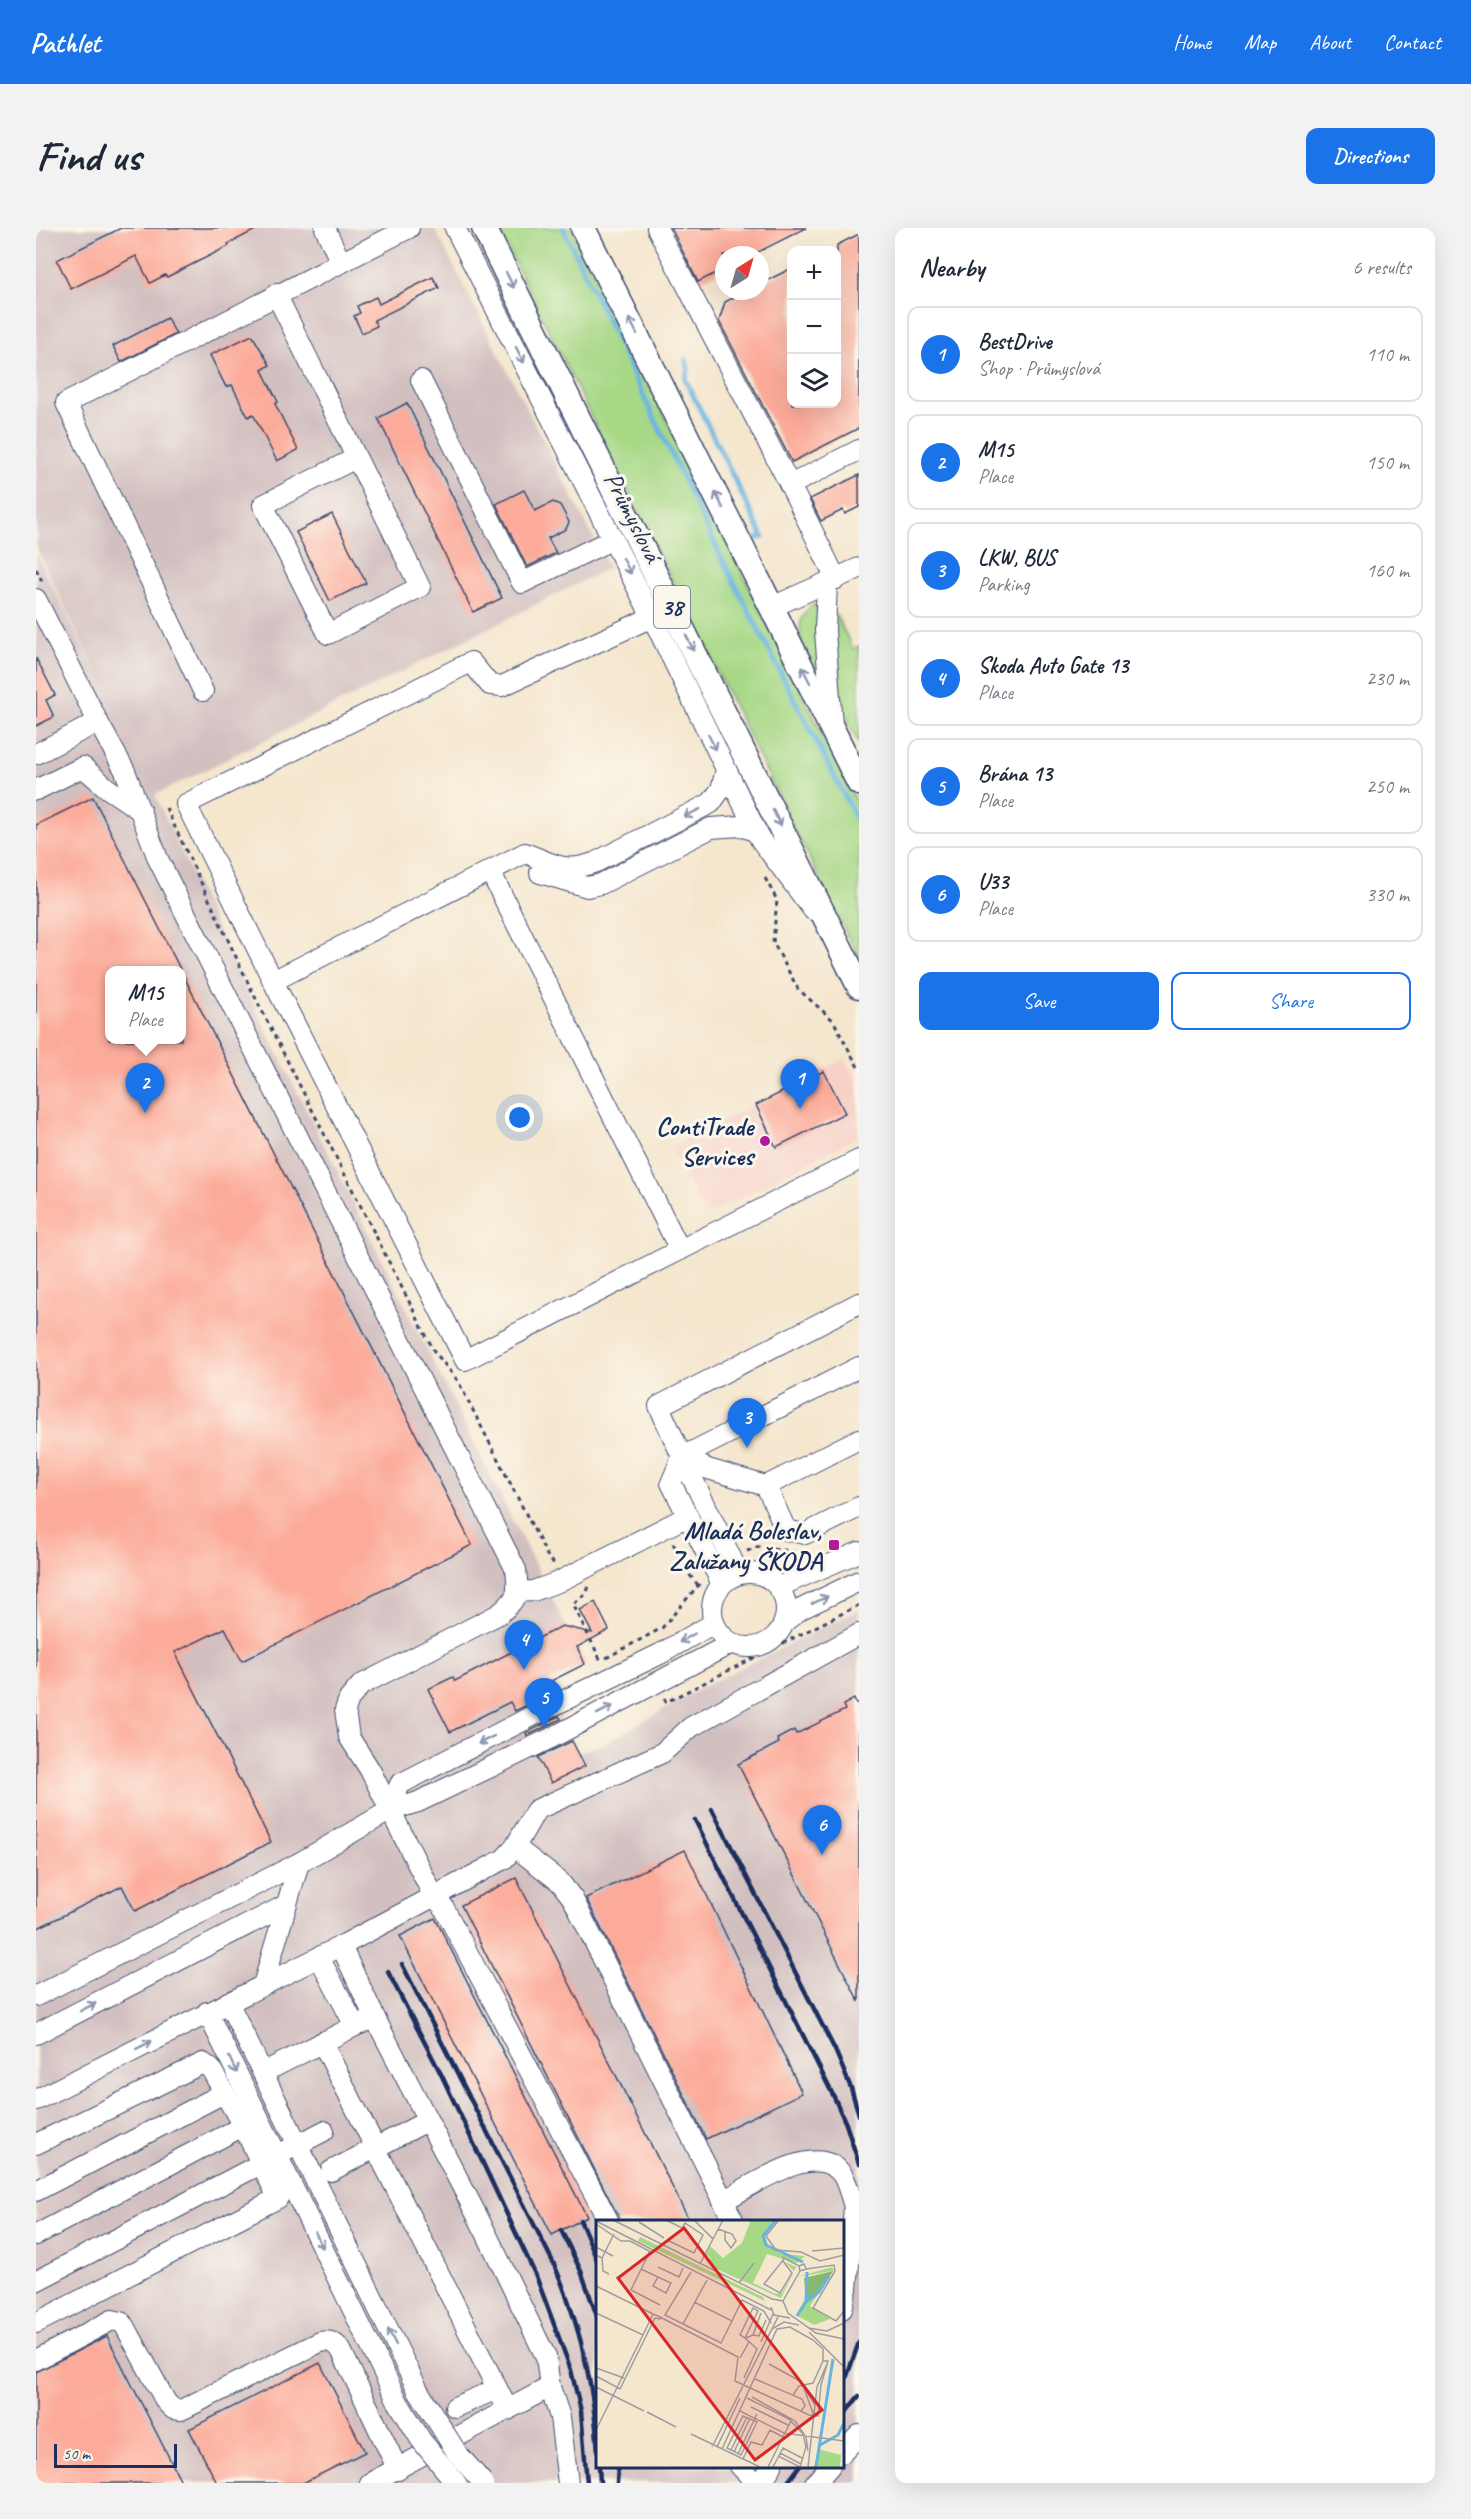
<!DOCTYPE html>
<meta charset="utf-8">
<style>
:root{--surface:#fff;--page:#f2f2f3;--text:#1f2937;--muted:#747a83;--line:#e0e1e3;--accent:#1a73e8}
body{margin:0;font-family:Caveat,sans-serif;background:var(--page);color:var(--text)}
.controls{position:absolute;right:18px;top:18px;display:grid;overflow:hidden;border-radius:12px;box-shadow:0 6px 24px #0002}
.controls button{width:54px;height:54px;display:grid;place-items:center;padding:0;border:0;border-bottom:2px solid var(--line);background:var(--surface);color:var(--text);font:30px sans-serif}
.compass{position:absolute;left:679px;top:18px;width:54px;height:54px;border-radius:50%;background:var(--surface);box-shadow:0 6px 24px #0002;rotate:37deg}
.scale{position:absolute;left:18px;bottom:15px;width:123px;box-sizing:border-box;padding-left:6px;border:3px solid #1b2f5e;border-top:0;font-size:16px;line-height:21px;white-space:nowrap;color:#1b2f5e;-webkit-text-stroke:4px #fbf7ec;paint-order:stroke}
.you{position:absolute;left:484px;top:890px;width:21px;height:21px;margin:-15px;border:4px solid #fff;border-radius:50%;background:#1a73e8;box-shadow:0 0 0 9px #1a73e833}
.badge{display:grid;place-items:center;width:39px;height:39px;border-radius:50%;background:var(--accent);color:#fff;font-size:20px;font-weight:700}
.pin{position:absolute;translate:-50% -50px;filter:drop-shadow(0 2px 3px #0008)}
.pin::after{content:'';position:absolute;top:32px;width:21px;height:18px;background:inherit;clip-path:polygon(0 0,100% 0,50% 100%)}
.popup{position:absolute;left:69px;top:738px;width:81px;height:78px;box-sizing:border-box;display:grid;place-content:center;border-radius:12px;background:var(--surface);filter:drop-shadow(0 2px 4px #0005);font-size:20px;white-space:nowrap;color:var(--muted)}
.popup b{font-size:22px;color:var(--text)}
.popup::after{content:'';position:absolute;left:50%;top:100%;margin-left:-12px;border:12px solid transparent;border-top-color:var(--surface)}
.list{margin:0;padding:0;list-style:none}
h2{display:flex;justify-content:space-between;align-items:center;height:78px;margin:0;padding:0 24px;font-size:26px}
h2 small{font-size:20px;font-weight:400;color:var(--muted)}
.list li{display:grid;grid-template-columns:39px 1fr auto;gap:18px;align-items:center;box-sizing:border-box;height:96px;margin:0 12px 12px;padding:0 12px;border:2px solid var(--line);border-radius:12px}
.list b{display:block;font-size:22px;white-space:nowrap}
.list p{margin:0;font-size:20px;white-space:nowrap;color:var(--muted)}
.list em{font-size:20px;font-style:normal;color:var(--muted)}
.actions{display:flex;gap:12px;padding:18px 24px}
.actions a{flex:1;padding:14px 0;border:2px solid var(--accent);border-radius:12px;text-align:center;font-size:21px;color:var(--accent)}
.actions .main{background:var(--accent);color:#fff}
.icon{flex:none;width:33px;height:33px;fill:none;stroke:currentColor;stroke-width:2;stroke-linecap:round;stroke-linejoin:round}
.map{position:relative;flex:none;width:823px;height:2255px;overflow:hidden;border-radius:12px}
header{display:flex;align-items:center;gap:36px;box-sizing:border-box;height:84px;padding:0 30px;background:var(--accent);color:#fff}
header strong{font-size:28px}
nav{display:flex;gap:33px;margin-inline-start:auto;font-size:21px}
.intro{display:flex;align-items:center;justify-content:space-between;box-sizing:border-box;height:144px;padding:0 36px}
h1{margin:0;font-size:42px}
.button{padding:15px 27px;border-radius:12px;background:var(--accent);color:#fff;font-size:21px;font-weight:700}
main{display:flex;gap:36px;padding:0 36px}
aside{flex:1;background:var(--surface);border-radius:12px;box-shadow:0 6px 24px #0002}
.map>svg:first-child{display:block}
</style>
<header>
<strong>Pathlet</strong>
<nav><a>Home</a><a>Map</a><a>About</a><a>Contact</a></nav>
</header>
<div class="intro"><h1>Find us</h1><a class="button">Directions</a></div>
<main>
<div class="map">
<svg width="823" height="2255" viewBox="0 0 823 2255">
<rect width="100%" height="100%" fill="#fbf7ec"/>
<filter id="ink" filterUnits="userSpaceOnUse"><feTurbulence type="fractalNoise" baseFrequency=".0167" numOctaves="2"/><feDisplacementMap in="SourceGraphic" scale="12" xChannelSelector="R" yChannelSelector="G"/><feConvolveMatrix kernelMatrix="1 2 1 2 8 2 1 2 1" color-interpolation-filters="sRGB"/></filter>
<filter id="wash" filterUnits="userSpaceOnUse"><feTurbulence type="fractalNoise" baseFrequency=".008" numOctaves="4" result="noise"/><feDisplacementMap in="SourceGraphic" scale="24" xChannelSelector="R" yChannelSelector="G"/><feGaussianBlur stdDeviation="1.35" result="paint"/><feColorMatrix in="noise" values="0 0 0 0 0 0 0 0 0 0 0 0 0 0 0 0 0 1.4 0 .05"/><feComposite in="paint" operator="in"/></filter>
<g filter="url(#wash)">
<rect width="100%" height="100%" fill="#f5e6ce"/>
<!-- built -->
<path fill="#f7d1c7" d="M809,830L823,858V908L670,988L635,919Z"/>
<!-- industrial -->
<path fill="#d2bfc0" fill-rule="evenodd" d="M0,0H398L573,340L119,567L199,740L548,1434L546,1437L508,1457L542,1524L568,1516L665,1460L823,1381V2255H0V325L76,478L0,319ZM73,742H145V812H73ZM562,1994H806V2238H562Z"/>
<!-- green -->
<g fill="#a7d886" stroke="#618472" stroke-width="1.5">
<path d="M462,0H535L823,580V731Z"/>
<path d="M778,376L782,382L784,454C772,430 749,396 778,376Z"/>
<path d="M800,387L817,421L823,418V516L803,475L796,389Z"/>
</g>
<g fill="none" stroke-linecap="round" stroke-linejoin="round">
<!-- stream -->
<g stroke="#66b5e0" stroke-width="5">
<path d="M527,0L685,329L823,596"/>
<path d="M650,132L652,142L649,151L727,309L720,311"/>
</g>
</g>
<g id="blocks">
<!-- building -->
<g fill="#fcaa99" fill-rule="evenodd">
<path d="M85,0H223L192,16L193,18L131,49L129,47L114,55L100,28L35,61L21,32Z"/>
<path d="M635,0H770L716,27H688V41L662,54Z"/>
<path d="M823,6V200L756,234L683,93L689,74L710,63H724V56L756,40V176H801V17Z"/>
<path d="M397,49L403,60L338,92L341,98L326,105L318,88L324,85L321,78L340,69L343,76Z"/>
<path d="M131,90L140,106L85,134L77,118Z"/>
<path d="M216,107L234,137L226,142L242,174L239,176L262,222L241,233L217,186L212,189L196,157L190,159L174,127Z"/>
<path d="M371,175L466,370L437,384L342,190Z"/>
<path d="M823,247V279L809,286L807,282L785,293L774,271Z"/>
<path d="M488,262L499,283L517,274L524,277L533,294L530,301L512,310L520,325L491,339L460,276Z"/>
<path d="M296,286L330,355L294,373L260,304Z"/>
<path d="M0,430L19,467L10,472L18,489L0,498Z"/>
<path d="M57,569L436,1317L206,1433L189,1400L139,1424L235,1614L99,1683L86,1658L0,1701V597ZM73,742H145V812H73Z"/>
<path d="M788,843L809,885L740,919L720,877Z"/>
<path d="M559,1374L573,1402L541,1419L549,1436L507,1457L512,1467L479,1483L474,1474L414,1504L392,1461L417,1449L419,1453L526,1398L556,1405L544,1382Z"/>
<path d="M818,1471L820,1476L823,1474V1774L702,1536L743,1515L741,1511L758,1502L760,1506L809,1482L807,1477Z"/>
<path d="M523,1488L525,1491L491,1508L490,1505Z"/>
<path d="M536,1513L549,1538L515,1555L502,1529Z"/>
<path d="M649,1622L766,1865L670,1911L550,1670Z"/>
<path d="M480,1650L500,1689L654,1994H585L425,1677Z"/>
<path d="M399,1690L551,1989L516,2007L364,1708Z"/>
<path d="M71,2108L146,2255H0V2144Z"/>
<path d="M284,2135L329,2224L267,2255H181L153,2201Z"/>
</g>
</g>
</g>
<g filter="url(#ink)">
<use href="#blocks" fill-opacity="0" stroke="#3c4a6f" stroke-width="1.5"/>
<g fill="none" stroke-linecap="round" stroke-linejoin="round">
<!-- minor casing -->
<g stroke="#3c4a6f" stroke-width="22">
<g id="minor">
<path d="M289,0L305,35"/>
<path d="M419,0L616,389L724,611L777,682"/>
<path d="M621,0L754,257L823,222"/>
<path d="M240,66L384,359L292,406L227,277L320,230"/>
<path d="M385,152L486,355L577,311"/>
<path d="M754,257L800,351"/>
<path d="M791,355L789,403L796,497"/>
<path d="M0,371L62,494"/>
<path d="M736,379L823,340"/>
<path d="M616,389L466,458L454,457L435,434L150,576L237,753L489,625C518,636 529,646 560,634L675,575L685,561L690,542"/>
<path d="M167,463L30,175L373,0"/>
<path d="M0,526L62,494L89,543L122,631L480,1342C483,1366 482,1370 463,1386L325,1457L313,1471L309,1482L313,1509L334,1542L398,1669L407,1678L573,1994"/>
<path d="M0,562L47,539L71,560L105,583"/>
<path d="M454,643L644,1022L823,932"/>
<path d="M504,645L551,659L565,656L675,600L705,598L721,604"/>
<path d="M237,753L429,1132L644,1022"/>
<path d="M823,1075L623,1178L646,1229L823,1139"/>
<path d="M646,1229L672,1241L730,1258L823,1211"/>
<path d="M646,1229L635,1255L686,1356"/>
<path d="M646,1229L703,1346"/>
<path d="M730,1258L750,1302L769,1306L823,1279"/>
<circle cx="713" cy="1382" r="37"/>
<path d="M742,1359L823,1324"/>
<path d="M483,1364L497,1363L522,1354L652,1288"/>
<path d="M748,1394L765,1381L823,1353"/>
<path d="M353,1583L364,1556L502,1485L624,1426L678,1395"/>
<path d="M479,1619L524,1654L537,1671L698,1994"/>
<path d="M305,1718L339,1790L450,2005L510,2129L514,2159L524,2189L532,2255"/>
<path d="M283,1729L319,1798"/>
<path d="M227,1757L263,1635"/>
<path d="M0,1768L263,1635L353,1583L382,1574L517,1509L696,1415"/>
<path d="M192,1774L382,2162"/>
<path d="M171,1784L362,2174"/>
<path d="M0,1806L250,1677"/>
<path d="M286,1814L472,2182"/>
<path d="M238,1839L319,1798L339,1790"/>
<path d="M0,1872L305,1718L468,1631L479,1619L500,1582L626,1525L655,1499L823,1406"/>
<path d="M0,1916L167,1835L175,1841L207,1898L242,1970L0,2095"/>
<path d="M295,1943L391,1893"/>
<path d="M0,1963L188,1865"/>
<path d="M687,1973C714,1959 783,1909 807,1948C812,1957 815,1969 818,1979L823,1980"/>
<path d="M0,2007L207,1898"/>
<path d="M0,2053L288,1903"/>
<path d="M806,2081L811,2061L818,1979"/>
<path d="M0,2132L76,2092L85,2094L89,2098L130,2174L137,2181L145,2182L284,2114C294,2112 299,2114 305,2122L362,2242"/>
<path d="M419,2179L461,2161"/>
<path d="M806,2225L823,2207"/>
<path d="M704,2238L720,2255"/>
<path d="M334,2255L514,2159"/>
<path d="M725,2255L736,2238"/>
<path d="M779,2255L794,2238"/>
</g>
</g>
<!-- major casing -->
<g stroke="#3c4a6f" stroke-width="27">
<g id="major">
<path d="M448,0L823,758"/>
<path d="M547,0L823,555"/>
</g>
</g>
<!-- path -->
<g stroke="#3c4a6f" stroke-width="3" stroke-dasharray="4.5 4.5" stroke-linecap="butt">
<path d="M0,341L7,355"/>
<path d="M130,580L216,763L398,1123L422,1153L513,1331L518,1335"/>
<path d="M729,650L741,672L737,714L762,761L797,792L823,841"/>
<path d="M637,1315L652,1345L662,1357"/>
<path d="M711,1323L724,1318L770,1326"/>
<path d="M553,1359L549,1367L537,1376L565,1433"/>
<path d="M570,1430L626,1400L666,1353"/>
<path d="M628,1470L630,1474L823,1377"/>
</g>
<!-- minor -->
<use href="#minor" stroke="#fff" stroke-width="20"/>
<!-- major -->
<use href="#major" stroke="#fff" stroke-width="24"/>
<!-- rail -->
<g stroke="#1b2f5e" stroke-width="4.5">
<path d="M676,1581L799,1822L815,1860L823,1887"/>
<path d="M659,1592L798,1869L810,1896L823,1936"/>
<path d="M366,1736L517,2034C544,2095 558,2157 562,2224"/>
<path d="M352,1744L405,1846L500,2048L535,2142L545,2183L551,2255"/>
<path d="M544,1992L562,2034"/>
<path d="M525,2002L545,2043L562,2091"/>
<path d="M806,2162L823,2114"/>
<path d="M806,2189L823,2168"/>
<path d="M563,2238L564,2255"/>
<path d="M581,2255L582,2238"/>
<path d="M751,2255L764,2238"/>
</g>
<!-- minor-bridge casing -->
<g stroke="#3c4a6f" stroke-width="22" stroke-linecap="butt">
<g id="minor-bridge">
<path d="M382,2162L421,2225L447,2255"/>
<path d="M362,2174L385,2212L420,2255"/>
</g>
</g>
<!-- minor-bridge -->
<use href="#minor-bridge" stroke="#fff" stroke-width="20"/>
</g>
<!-- one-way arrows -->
<defs><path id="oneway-shaft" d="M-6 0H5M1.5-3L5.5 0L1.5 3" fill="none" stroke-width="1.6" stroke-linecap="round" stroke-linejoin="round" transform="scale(1.5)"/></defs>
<g stroke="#8d97ae">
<use href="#oneway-shaft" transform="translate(474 52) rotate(64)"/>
<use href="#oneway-shaft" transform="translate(597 98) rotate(-117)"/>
<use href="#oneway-shaft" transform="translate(484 127) rotate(63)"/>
<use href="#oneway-shaft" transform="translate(683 272) rotate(-116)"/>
<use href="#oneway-shaft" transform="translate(591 338) rotate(63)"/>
<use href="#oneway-shaft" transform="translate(654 415) rotate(63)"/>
<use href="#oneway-shaft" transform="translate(770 447) rotate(-117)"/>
<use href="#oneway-shaft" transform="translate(676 514) rotate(64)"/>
<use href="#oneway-shaft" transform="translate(656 585) rotate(154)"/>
<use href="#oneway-shaft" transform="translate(741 590) rotate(63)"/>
<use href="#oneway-shaft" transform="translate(784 1372) rotate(-26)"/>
<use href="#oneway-shaft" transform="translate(651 1410) rotate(150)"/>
<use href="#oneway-shaft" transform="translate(569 1482) rotate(-27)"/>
<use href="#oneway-shaft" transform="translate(450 1512) rotate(153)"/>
<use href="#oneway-shaft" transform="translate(52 1779) rotate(-27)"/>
<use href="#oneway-shaft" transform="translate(108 1817) rotate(-27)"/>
<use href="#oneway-shaft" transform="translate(197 1837) rotate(64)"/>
<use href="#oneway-shaft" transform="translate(283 2012) rotate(64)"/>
<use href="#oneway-shaft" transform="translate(356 2109) rotate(-116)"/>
</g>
</g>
<!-- markers -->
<g fill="#b5179e" stroke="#fbf7ec" stroke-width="2">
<circle cx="729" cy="913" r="6"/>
<rect x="792" y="1311" width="12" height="12" rx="3"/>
</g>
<g text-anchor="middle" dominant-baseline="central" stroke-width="6" stroke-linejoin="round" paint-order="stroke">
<!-- shield labels -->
<rect fill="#fbf7ec" stroke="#5e6b89" stroke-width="1.5" x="618" y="358" width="36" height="42" rx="4.5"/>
<g font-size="24" font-weight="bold" fill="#1b2f5e">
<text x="636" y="379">38</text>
</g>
<!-- street labels -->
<g font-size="26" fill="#1b2f5e" stroke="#fbf7ec">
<text transform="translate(597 289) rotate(63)">Průmyslová</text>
</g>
<!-- poi labels -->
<g font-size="26" font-weight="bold" fill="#1b2f5e" stroke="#fbf7ec" text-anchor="end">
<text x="717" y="898">ContiTrade<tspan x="717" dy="30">Services</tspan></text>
<text x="786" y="1302">Mladá Boleslav,<tspan x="786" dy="30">Zalužany ŠKODA</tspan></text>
</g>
</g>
<!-- overview -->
<g transform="translate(560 1992)">
<rect width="248" height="248" fill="#f5e6ce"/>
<path d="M155,0H182L169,15L172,26L185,34L209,36L201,43L171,34L157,63L180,74L186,73L198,51L189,42L200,47L185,78L116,47L110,41L115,38L110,35L114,26L127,38L146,23ZM44,17L167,77L169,81L42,21ZM236,47L238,50L214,86L234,99L218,105L200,95L209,79L222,73L236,51L201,57ZM222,229L245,235L244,247H218Z" fill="#a7d886"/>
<path d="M237,51L222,73L210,81L208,58Z" fill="#85b873"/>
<path fill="none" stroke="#66b5e0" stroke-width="3" d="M180,0L167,16L170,25L207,42M211,81L223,72L233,56M201,96L210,82L211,52M224,225L242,215L248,203M220,247L237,139"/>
<path fill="none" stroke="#9e9da1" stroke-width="1.5" d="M17,0L176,79L187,81L192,93L220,113L248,119M70,0L86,8L89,3L107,15L98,33L71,20M98,0L117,19L104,44M183,0L170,16L180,30L205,32L224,41L248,35M0,1L175,90M43,2L68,18M0,4L25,21H34M122,9L136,14L140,21L135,28L129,20V12M117,19L127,0M34,21L57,33M0,27L17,36M54,31L35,70L64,85M216,31L248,28M0,35L6,38L18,14M186,37L203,46L208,44L210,49L204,51L203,46M6,38L7,51L13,54M187,41L196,53L184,73L168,64L188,39M62,47L83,57L87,48M45,49L75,63L70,73L57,66L62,57M210,49L238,45L239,51L217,88L240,101L248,91M95,52L69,95L87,104L111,60M143,63L158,43M0,66L57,94M187,81L204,51M98,82L136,101L146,80L168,91L175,103M175,87L178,95L194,98M157,88L162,91L149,118L144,115ZM0,93L47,115L57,94L62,96L142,137L139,161L213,195L222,196L225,165L232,141H227L217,163L203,166L197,175M87,104L125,123L136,101M212,108L231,111L248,103M176,109L188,102L203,105M213,112L248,147M157,115L163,116L170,100M150,118L157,115L165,93M165,122L177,94M144,138L153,122M173,144L204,161L219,185M0,148L28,158M0,156L24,169L59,98L65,99M148,158L161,129L149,118M159,159L206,179L209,186L205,191M0,167L48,191M208,168L218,196M156,177L199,201L210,217L212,231M151,178L193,199L207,214L210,227L204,247L182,236M155,187L192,205M144,191L188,213L248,221M51,192L80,207M147,196L161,202L145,235L131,228ZM0,210L47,115M95,214L164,247M116,227L182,97M121,227L144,178M126,229L181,109L194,107L217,120L227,129V141M135,230L151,197M138,232L154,198M184,233L205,244M142,234L161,194M147,239L155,222L166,225L174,210L187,217M172,247L195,201M177,247L187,228L206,238M212,247L221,167L231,144"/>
<path fill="#d62828" fill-opacity="0.15" stroke="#d62828" stroke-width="3" d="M88,8L226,190L159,240L22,58Z"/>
<rect width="248" height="248" fill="none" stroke="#1b2f5e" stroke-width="3"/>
</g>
</svg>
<div class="controls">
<button>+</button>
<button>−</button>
<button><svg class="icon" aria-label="layers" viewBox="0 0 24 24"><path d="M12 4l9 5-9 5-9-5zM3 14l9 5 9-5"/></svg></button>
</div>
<svg class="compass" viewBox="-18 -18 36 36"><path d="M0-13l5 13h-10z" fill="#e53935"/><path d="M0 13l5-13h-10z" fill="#747a83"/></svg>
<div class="scale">50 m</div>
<div class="you"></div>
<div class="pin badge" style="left:764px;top:881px">1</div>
<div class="pin badge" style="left:109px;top:885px">2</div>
<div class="popup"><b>M15</b>Place</div>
<div class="pin badge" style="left:711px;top:1220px">3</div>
<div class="pin badge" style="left:488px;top:1442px">4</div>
<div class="pin badge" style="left:508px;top:1500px">5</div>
<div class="pin badge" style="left:786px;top:1627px">6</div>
</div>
<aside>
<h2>Nearby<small>6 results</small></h2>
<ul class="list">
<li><span class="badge">1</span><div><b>BestDrive</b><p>Shop · Průmyslová</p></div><em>110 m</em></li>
<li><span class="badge">2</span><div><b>M15</b><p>Place</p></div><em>150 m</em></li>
<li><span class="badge">3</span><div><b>LKW, BUS</b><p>Parking</p></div><em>160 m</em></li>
<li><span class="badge">4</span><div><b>Skoda Auto Gate 13</b><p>Place</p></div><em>230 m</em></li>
<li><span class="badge">5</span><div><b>Brána 13</b><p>Place</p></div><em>250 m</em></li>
<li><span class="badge">6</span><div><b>U33</b><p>Place</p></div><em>330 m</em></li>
</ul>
<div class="actions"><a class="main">Save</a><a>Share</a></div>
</aside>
</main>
